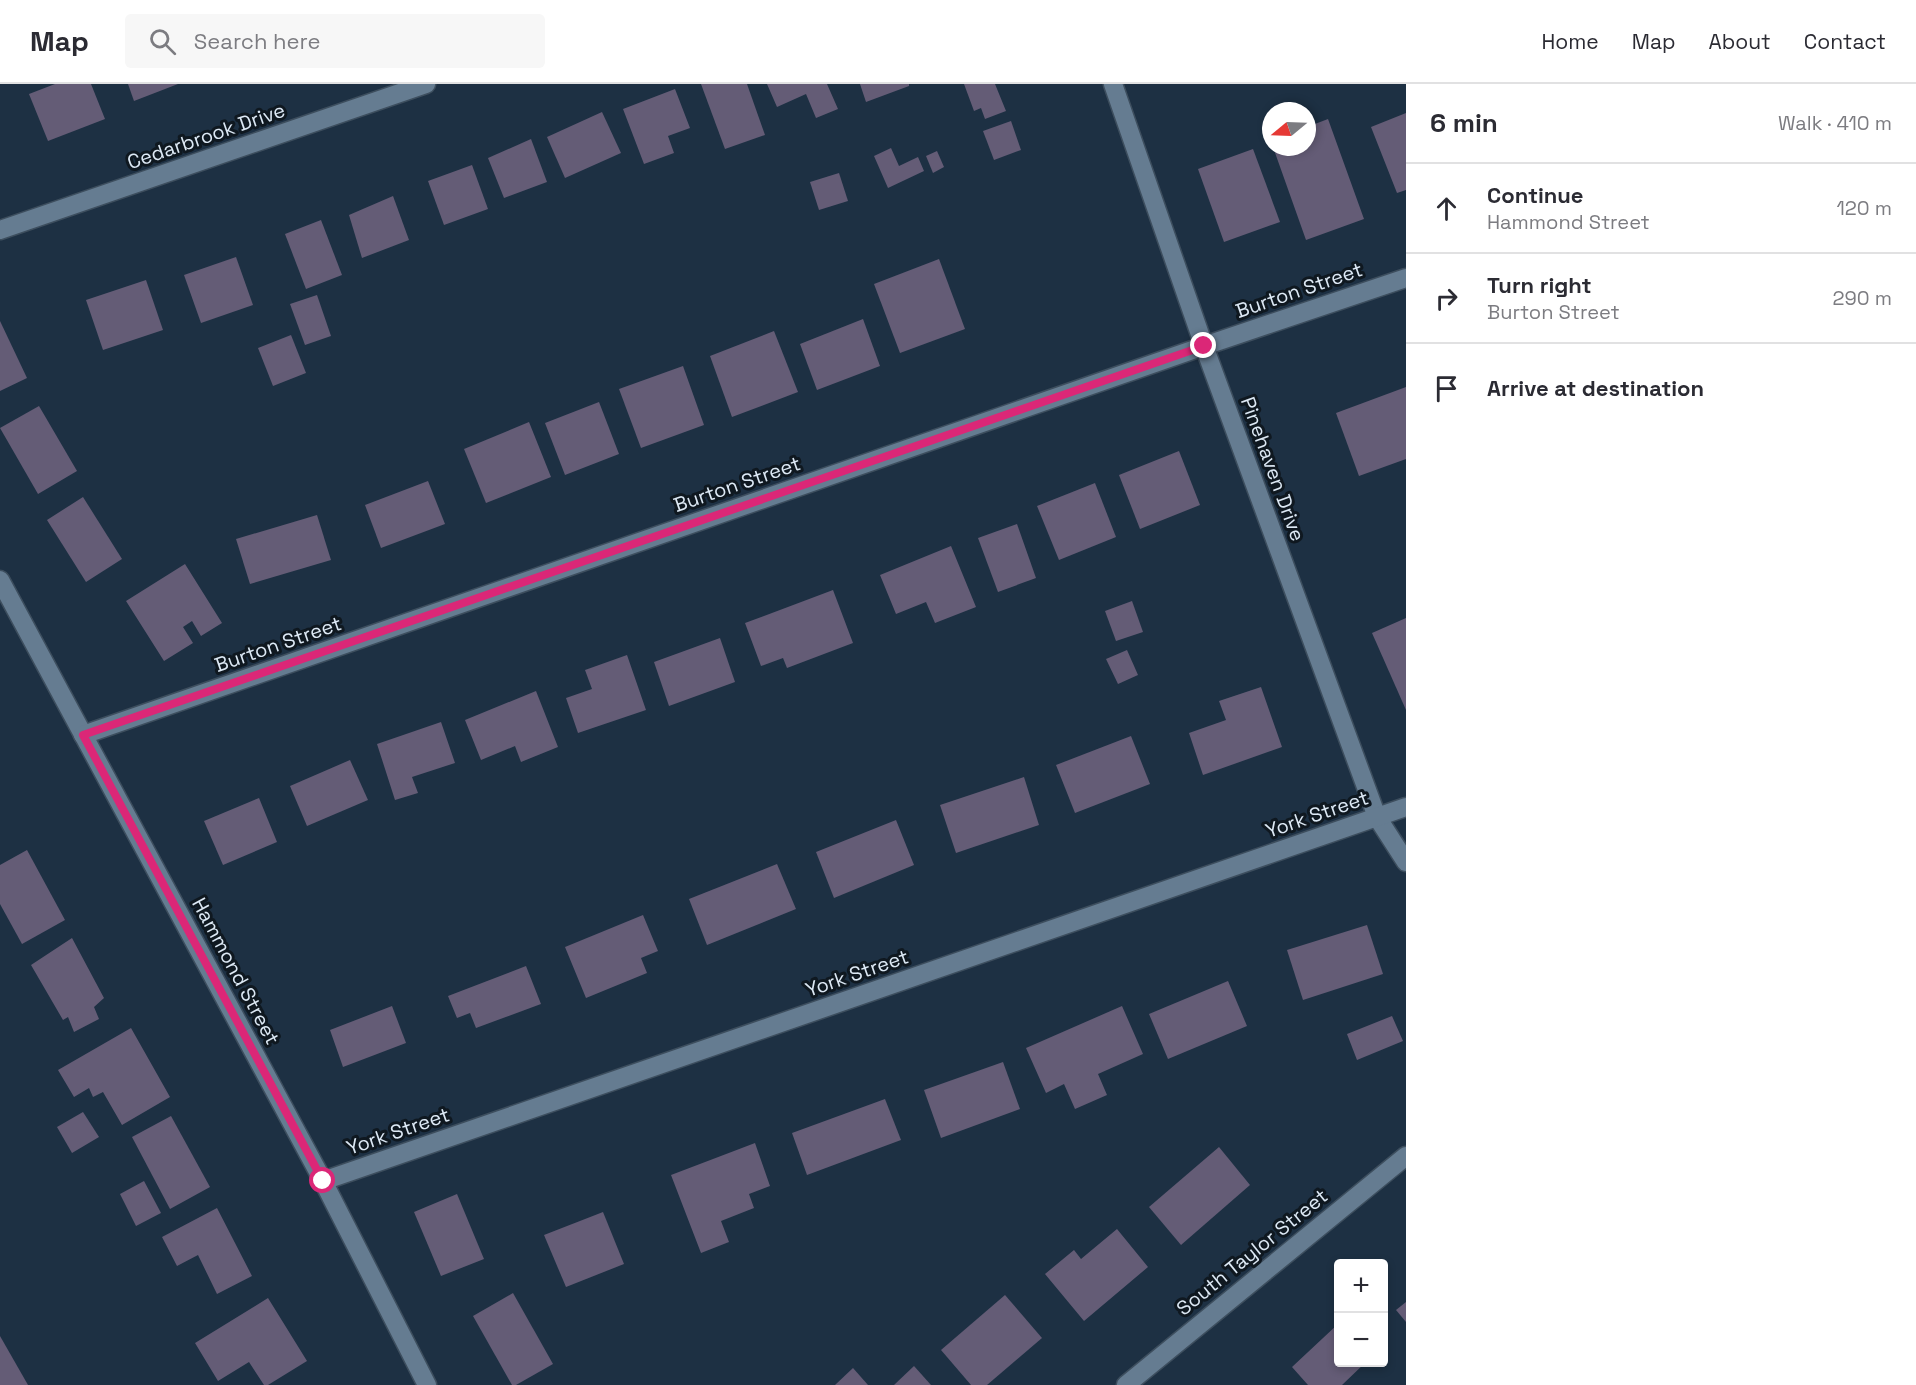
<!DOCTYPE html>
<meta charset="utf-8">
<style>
:root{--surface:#fff;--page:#f7f7f7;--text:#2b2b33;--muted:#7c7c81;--line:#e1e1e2}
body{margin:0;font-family:"Space Grotesk",sans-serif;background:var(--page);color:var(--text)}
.controls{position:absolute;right:18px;bottom:18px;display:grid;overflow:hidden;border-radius:6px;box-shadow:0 3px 9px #0003}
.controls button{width:54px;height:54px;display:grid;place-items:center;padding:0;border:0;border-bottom:2px solid var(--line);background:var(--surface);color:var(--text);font:30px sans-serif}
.compass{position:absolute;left:1262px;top:18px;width:54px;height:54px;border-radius:50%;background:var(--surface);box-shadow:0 3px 9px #0003;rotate:251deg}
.stop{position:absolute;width:18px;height:18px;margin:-14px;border:4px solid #db2777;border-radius:50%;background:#fff}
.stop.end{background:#db2777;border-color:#fff;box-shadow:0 2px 6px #0008}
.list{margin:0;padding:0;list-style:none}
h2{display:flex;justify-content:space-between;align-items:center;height:78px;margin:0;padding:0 24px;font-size:26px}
h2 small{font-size:20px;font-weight:400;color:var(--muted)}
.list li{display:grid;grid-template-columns:39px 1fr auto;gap:18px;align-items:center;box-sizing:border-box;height:90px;padding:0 24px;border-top:2px solid var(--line)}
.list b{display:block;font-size:22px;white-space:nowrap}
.list p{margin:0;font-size:20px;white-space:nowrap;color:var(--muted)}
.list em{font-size:20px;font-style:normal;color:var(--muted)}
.icon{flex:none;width:33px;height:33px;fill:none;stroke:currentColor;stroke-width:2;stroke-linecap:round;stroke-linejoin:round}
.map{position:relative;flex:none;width:1406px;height:1301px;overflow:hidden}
header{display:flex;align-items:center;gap:36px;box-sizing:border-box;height:84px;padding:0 30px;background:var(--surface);border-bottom:2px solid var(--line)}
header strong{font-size:28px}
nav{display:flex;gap:33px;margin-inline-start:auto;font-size:21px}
.search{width:420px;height:54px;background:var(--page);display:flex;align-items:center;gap:15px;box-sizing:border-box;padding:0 21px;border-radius:6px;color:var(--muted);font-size:22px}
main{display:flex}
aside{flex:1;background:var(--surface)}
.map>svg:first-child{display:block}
</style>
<header>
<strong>Map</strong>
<div class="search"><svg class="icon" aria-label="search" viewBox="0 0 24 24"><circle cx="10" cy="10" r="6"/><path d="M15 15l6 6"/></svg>Search here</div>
<nav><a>Home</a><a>Map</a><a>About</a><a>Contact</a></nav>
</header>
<main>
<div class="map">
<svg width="1406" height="1301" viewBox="0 0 1406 1301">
<rect width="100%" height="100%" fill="#1d3043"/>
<!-- building -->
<g fill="#645c76">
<path d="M55,0H91L105,35L48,57L29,10Z"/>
<path d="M128,0H178L134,17Z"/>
<path d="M701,0H747L765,51L725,65Z"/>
<path d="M767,0H827L838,25L816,34L806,10L777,23Z"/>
<path d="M860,0H909V2L866,18Z"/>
<path d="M964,0H995L1006,27L985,35L981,24L974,27Z"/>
<path d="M675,5L690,44L668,52L674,69L644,80L623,25Z"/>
<path d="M602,28L621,69L565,94L547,53Z"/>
<path d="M1406,29V106L1397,109L1371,43Z"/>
<path d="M1328,35L1364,135L1306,156L1273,63H1307V43Z"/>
<path d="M1011,37L1021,66L994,76L983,47Z"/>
<path d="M531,55L547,98L504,114L488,74Z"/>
<path d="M891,64L899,82L918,73L924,87L888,104L874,72Z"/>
<path d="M1253,65L1280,138L1224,158L1198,85Z"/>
<path d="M937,67L944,83L933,89L926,72Z"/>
<path d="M472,81L488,125L444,141L428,97Z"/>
<path d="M839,89L848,117L819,126L810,98Z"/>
<path d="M393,112L409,156L362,174L349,131Z"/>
<path d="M321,136L342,191L306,205L285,150Z"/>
<path d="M236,173L253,221L201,239L184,191Z"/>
<path d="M939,175L965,245L900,269L874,200Z"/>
<path d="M146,196L163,246L103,266L86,216Z"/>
<path d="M317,211L331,252L305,261L290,220Z"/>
<path d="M863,235L880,282L817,306L800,260Z"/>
<path d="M0,237L27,294L0,307Z"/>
<path d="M774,247L798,308L732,333L710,272Z"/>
<path d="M291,251L306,289L273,302L258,264Z"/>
<path d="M683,282L704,341L641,364L619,305Z"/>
<path d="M1406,303V375L1359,392L1336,329Z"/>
<path d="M599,318L619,370L565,391L545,339Z"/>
<path d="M39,322L77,387L38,410L0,344Z"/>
<path d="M529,338L551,393L486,419L464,365Z"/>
<path d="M1179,367L1200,421L1140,445L1119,391Z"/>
<path d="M428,397L445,440L381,464L365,421Z"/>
<path d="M1095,399L1116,453L1059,476L1037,422Z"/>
<path d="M83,413L122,475L86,498L47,436Z"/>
<path d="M317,431L331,476L250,500L236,455Z"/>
<path d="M1017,440L1036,494L998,508L978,454Z"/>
<path d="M951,462L976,523L935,539L926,518L896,530L880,491Z"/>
<path d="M185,480L222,539L201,552L192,537L183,543L193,559L164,577L126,517Z"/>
<path d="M833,506L853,559L787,584L783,574L761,582L745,539Z"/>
<path d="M1132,517L1143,548L1116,557L1105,527Z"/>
<path d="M1406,534V626L1372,549Z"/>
<path d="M720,554L735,598L669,622L654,578Z"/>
<path d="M1127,566L1138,591L1118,600L1106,575Z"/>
<path d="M627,571L646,626L578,649L566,614L592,605L585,586Z"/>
<path d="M1261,603L1282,663L1203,691L1189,649L1226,636L1219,617Z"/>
<path d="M536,607L558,663L521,678L515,662L481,676L465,636Z"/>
<path d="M441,638L455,679L412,693L418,709L395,716L377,660Z"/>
<path d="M1131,652L1150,700L1075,729L1056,681Z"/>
<path d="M350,676L368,716L307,742L290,702Z"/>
<path d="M1024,693L1039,741L956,769L940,721Z"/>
<path d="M259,714L277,758L223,781L204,737Z"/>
<path d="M896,736L914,781L834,814L816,768Z"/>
<path d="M27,766L65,836L22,860L0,820V781Z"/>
<path d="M777,780L796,825L707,861L689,815Z"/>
<path d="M643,831L658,867L641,874L647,889L586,914L565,863Z"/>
<path d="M1367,841L1383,890L1303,916L1287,866Z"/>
<path d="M72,854L104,914L94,923L99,935L74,948L68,933L63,936L31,881Z"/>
<path d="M526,882L541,920L476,944L470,929L457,934L448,912Z"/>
<path d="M1228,897L1247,942L1168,975L1149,930Z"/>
<path d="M392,922L406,959L343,983L330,946Z"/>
<path d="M1122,922L1143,970L1098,990L1107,1011L1075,1025L1064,1000L1046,1009L1026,964Z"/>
<path d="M1392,932L1403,957L1357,976L1347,950Z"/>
<path d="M131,944L170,1013L122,1041L103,1008L93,1013L89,1004L74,1013L58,986Z"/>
<path d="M1003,978L1020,1025L941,1054L924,1006Z"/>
<path d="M885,1015L901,1056L807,1091L792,1049Z"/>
<path d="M83,1028L99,1053L72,1069L57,1043Z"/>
<path d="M171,1032L210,1103L170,1125L132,1053Z"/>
<path d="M755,1059L770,1102L749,1110L754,1124L721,1137L729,1158L701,1169L671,1091Z"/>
<path d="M1219,1063L1250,1101L1181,1161L1149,1123Z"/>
<path d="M144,1097L161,1129L136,1142L120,1110Z"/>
<path d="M457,1110L484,1175L441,1192L414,1128Z"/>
<path d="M217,1124L252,1192L217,1210L198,1171L177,1182L162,1153Z"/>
<path d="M603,1128L624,1180L566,1203L544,1151Z"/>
<path d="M1117,1145L1148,1183L1084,1237L1045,1190L1074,1166L1081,1175Z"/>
<path d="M513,1209L553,1280L516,1301H512L473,1232Z"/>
<path d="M1005,1211L1042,1254L987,1301H971L941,1266Z"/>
<path d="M268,1214L307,1277L268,1301H264L249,1278L218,1297L195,1259Z"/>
<path d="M1406,1218V1238L1396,1226Z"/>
<path d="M1338,1240V1278H1366L1342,1301H1308L1292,1283Z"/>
<path d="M0,1252L28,1301H0Z"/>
<path d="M914,1282L931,1301H894Z"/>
<path d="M853,1284L868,1301H835Z"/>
</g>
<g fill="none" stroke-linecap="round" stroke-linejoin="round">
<!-- minor casing -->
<g stroke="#3d4e5e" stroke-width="21">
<g id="minor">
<path d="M1113,0L1204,262L1377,733L1406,778"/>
<path d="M0,146L426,0"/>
<path d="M0,496L323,1097L427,1301"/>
<path d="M83,651L1204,262L1406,194"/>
<path d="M323,1097L1406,723"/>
<path d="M1126,1301L1406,1072"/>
</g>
</g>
<!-- minor -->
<use href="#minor" stroke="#657c91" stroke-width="18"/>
</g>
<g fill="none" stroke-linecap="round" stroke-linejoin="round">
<!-- route -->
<path stroke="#db2777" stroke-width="8" d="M323,1097L83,651L1204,262"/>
</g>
<g text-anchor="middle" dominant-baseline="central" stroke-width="6" stroke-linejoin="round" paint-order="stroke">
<!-- street labels -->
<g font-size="20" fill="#dde9f5" stroke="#0f1820">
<text transform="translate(206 52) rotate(-19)">Cedarbrook Drive</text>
<text transform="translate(1299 206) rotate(-19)">Burton Street</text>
<text transform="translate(1273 385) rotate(70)">Pinehaven Drive</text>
<text transform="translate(737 400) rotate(-19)">Burton Street</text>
<text transform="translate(278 560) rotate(-19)">Burton Street</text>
<text transform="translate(1317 730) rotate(-19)">York Street</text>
<text transform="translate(236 887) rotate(62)">Hammond Street</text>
<text transform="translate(857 889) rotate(-19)">York Street</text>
<text transform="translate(398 1047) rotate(-19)">York Street</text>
<text transform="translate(1252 1168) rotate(-39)">South Taylor Street</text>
</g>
</g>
</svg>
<div class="controls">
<button>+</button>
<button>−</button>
</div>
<svg class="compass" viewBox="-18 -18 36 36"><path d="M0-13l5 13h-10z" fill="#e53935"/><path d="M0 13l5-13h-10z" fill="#7c7c81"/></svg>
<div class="stop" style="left:323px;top:1097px"></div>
<div class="stop end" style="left:1204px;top:262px"></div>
</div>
<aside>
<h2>6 min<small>Walk · 410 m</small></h2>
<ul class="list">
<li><svg class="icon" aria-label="ahead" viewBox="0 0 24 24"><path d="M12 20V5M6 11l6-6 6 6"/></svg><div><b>Continue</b><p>Hammond Street</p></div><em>120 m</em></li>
<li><svg class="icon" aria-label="right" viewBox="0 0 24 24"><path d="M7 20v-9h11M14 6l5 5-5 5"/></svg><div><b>Turn right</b><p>Burton Street</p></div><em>290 m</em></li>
<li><svg class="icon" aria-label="arrive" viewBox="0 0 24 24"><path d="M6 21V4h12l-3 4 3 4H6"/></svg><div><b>Arrive at destination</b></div></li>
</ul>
</aside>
</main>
